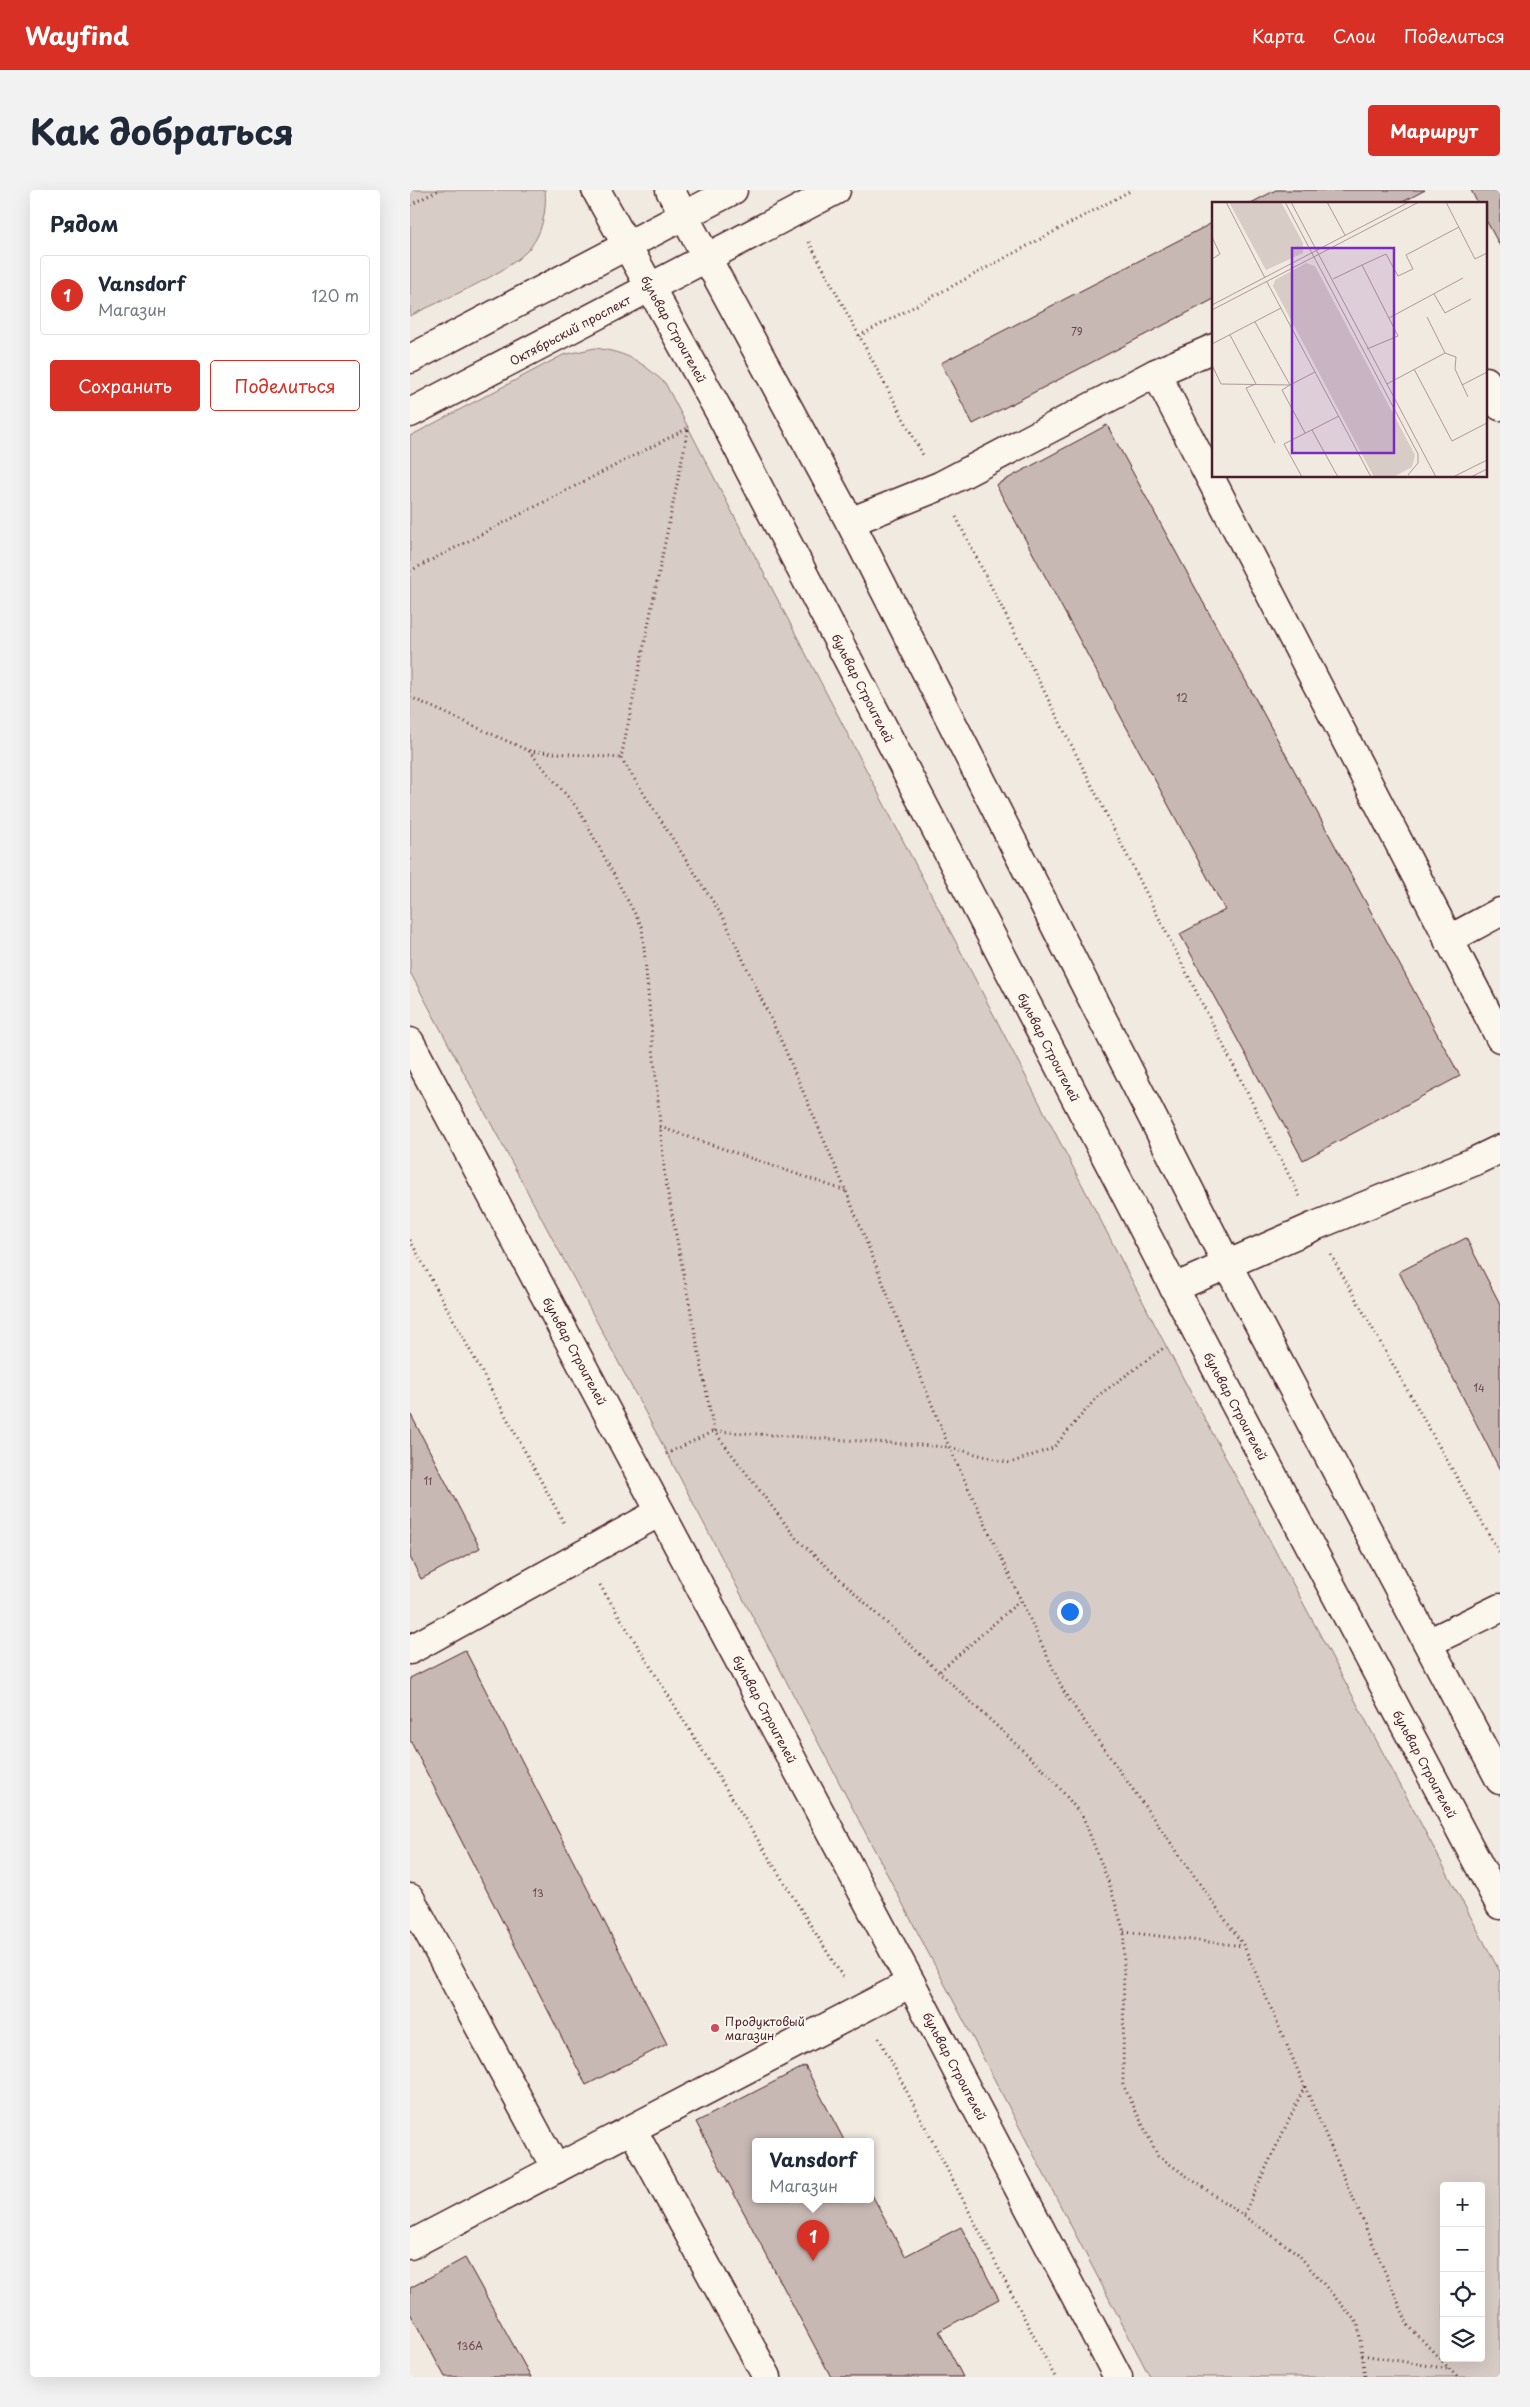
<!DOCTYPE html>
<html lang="ru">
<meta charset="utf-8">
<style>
:root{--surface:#fff;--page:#f2f2f3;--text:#1f2937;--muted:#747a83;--line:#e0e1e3;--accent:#d93025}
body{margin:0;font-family:"Playpen Sans",sans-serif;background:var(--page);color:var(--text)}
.controls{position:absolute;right:15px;bottom:15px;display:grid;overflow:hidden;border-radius:5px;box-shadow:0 5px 20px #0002}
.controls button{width:45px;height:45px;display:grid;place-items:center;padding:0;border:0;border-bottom:1px solid var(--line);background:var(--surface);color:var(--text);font:25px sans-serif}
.you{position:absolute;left:659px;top:1421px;width:18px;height:18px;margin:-12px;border:4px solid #fff;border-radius:50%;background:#1a73e8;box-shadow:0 0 0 8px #1a73e833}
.badge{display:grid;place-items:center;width:32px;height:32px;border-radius:50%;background:var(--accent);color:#fff;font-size:16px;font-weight:700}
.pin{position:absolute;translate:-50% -41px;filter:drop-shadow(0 1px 2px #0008)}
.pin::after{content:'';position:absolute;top:26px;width:18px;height:15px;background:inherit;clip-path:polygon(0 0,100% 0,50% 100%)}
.popup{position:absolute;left:342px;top:1948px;width:122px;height:65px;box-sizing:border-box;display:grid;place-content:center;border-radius:5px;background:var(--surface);filter:drop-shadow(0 1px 4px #0005);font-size:16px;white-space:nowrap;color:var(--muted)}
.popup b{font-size:19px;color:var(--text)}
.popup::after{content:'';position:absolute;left:50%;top:100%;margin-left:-10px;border:10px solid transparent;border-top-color:var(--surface)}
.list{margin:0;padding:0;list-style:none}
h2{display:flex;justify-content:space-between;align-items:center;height:65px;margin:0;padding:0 20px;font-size:21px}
h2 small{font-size:16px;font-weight:400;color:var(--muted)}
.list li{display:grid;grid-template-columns:32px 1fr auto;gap:15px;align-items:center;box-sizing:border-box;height:80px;margin:0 10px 10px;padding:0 10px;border:1px solid var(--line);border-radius:5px}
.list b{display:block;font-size:19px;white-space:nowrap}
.list p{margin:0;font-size:16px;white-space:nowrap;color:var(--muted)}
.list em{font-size:16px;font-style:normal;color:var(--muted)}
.actions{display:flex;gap:10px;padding:15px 20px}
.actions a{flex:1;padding:11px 0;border:1px solid var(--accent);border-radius:5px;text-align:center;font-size:18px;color:var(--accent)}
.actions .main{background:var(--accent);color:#fff}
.icon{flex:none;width:28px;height:28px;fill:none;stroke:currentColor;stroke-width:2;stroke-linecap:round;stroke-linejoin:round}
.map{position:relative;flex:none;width:1090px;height:2187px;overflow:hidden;border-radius:5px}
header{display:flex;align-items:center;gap:30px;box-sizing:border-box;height:70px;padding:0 25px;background:var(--accent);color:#fff}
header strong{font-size:24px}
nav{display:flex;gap:28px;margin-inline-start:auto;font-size:18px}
.intro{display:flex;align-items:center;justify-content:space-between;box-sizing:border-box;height:120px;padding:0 30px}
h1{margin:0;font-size:35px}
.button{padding:12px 22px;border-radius:5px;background:var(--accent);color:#fff;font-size:18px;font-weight:700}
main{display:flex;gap:30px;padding:0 30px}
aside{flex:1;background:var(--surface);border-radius:5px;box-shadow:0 5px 20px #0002}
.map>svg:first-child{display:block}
</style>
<header>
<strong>Wayfind</strong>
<nav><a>Карта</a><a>Слои</a><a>Поделиться</a></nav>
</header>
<div class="intro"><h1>Как добраться</h1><a class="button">Маршрут</a></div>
<main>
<aside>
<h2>Рядом<small></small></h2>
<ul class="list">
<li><span class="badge">1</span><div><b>Vansdorf</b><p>Магазин</p></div><em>120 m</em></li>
</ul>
<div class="actions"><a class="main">Сохранить</a><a>Поделиться</a></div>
</aside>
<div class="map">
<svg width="1090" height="2187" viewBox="0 0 1090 2187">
<rect width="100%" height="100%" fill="#f0eae0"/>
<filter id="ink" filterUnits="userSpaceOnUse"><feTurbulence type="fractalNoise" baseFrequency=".02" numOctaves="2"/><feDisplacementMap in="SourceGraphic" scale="10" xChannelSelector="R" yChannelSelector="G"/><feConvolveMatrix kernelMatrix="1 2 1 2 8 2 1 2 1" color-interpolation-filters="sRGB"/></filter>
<g filter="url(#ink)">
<!-- green -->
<g fill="#d8ccc6" stroke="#917678" fill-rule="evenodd">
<path d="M0,0H135C137,20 132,46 117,61C94,85 32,110 0,126Z"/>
<path d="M185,158C219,163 230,171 255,193L756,1156L1090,1782V2187H740L257,1263L0,782V246L153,165ZM1034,1996H1071V2168H1034Z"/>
</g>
<!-- building -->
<g fill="#c8b8b3" stroke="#4a1f2b">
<path d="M866,0H1015L989,14H839Z"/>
<path d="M1061,0H1090V56L1076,30V14H1068Z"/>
<path d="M804,32V109L563,234L531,173Z"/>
<path d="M697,235L1050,886L893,970L770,744L815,720L586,295Z"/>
<path d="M1056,1048L1090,1114V1280L989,1082Z"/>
<path d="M0,1223L70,1358L11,1389L0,1367Z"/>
<path d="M55,1460L257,1854L176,1895L0,1550V1488Z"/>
<path d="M395,1876L435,1952H346V2010H460V2001L495,2066L551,2037L589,2109L529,2141L553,2187H421L286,1932Z"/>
<path d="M55,2068L121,2187H35L0,2123V2098Z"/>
</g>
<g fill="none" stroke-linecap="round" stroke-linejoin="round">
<!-- minor casing -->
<g stroke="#4a1f2b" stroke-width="31">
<g id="minor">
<path d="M746,183L804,158"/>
<path d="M1076,191L1090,216"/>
<path d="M440,332L530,296L746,183L1090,848"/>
<path d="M1038,750L1090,722"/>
<path d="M0,852L501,1793L708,2187"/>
<path d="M764,1098L905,1036L1063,972L1090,959"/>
<path d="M1018,1453L1090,1418"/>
<path d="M0,1460L250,1322"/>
<path d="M0,1708L146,1979"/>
<path d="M222,1939L357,2187"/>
<path d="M0,2055L501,1793"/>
</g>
</g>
<!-- major casing -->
<g stroke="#4a1f2b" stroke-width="31">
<g id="major">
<path d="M186,0L310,223L787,1142L1090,1715"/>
<path d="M260,0L440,332L817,1074L1090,1590"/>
<path d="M0,169L323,0"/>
<path d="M0,223L426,0"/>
</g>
</g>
<!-- path -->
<g stroke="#4a1f2b" stroke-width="3" stroke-dasharray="1 4" stroke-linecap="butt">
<path d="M0,15L29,0"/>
<path d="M399,52L514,267"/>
<path d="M449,146L722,0"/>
<path d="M278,240L211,568L314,729L373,855L436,1001L539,1257L655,1504L834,1756L998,2135L1047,2187"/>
<path d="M546,327L890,1007"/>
<path d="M0,381L278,238"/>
<path d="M0,507L119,561L169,620L232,737L255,988L304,1241L386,1348L639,1585L673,1627L699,1693L714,1742L713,1895L748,1966L887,2063L948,2134L955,2187"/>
<path d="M119,561L211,568"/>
<path d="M250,937L436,1001"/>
<path d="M0,1050L155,1335"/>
<path d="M921,1065L1090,1364"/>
<path d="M256,1264L304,1241L539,1257L600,1273L643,1258L689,1205L755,1157"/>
<path d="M190,1395L434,1789"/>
<path d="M530,1481L611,1410"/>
<path d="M714,1742L833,1756"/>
<path d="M469,1848L645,2187"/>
<path d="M834,2024L895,1896"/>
<path d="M952,2165L1039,2179"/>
</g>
<!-- minor -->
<use href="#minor" stroke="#fbf7ec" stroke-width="28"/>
<!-- major -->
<use href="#major" stroke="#fbf7ec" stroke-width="28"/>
</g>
</g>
<!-- markers -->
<circle fill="#d1495b" stroke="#fbf7ec" stroke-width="2" cx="305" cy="1838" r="5"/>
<g text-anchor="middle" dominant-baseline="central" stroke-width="4" stroke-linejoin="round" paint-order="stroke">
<!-- number labels -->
<g font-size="10" fill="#6a454d">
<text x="667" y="141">79</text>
<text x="772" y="507">12</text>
<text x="1069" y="1197">14</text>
<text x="18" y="1290">11</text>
<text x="128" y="1702">13</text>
<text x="60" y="2155">136А</text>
</g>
<!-- street labels -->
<g font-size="12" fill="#4a1f2b" stroke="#fbf7ec">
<text transform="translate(264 139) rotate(61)">бульвар Строителей</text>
<text transform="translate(160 140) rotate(-28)">Октябрьский проспект</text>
<text transform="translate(453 498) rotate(63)">бульвар Строителей</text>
<text transform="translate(639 857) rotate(63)">бульвар Строителей</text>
<text transform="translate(165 1161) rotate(62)">бульвар Строителей</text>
<text transform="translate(826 1216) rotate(62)">бульвар Строителей</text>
<text transform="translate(355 1519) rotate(62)">бульвар Строителей</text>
<text transform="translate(1015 1574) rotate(62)">бульвар Строителей</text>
<text transform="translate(545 1876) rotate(62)">бульвар Строителей</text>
</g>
<!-- poi labels -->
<g font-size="12" fill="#4a1f2b" stroke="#fbf7ec" text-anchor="start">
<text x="315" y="1831">Продуктовый<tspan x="315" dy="14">магазин</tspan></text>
</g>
</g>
<!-- overview -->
<g transform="translate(802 12)">
<rect width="275" height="275" fill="#f0eae0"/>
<path d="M17,0H69L91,41V51L54,68ZM94,61L103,64L203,253L200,265L181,275H162L61,84L63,78Z" fill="#d8ccc6"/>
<path fill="none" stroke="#ae9998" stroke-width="1" d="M14,0L53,76M73,0L206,252V261L196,273M79,0L224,275M115,0L133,33M234,0L263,57L275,51M0,35L8,52L0,57M150,63L174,52L186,74L201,67L194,53L247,25M121,77L150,63L186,134L155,147M55,80L159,275M222,92L233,111L259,97M0,103L197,0M0,108L207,0M215,115L233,151M177,116L251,76M43,120L78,183L70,188L93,231M18,133L44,182L34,186L63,241M0,142L69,106M0,163L9,182L78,183L103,170M202,167L240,239L275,221M175,182L233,151L244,155L243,167L256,195M250,183L275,170M100,228L126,275M90,275L72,242L127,214M190,275H214M241,275L275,258M259,275L275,267"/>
<path fill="#7b2cbf" fill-opacity="0.15" stroke="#7b2cbf" stroke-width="2.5" d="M80,46H182V251H80Z"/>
<rect width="275" height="275" fill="none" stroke="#4a1f2b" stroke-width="2.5"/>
</g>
</svg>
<div class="controls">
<button>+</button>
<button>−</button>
<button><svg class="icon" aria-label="locate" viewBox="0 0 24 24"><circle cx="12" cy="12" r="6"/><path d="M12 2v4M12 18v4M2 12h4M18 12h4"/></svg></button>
<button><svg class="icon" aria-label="layers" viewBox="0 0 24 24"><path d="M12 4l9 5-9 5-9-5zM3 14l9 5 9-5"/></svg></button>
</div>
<div class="you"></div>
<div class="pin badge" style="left:403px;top:2071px">1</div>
<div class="popup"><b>Vansdorf</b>Магазин</div>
</div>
</main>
